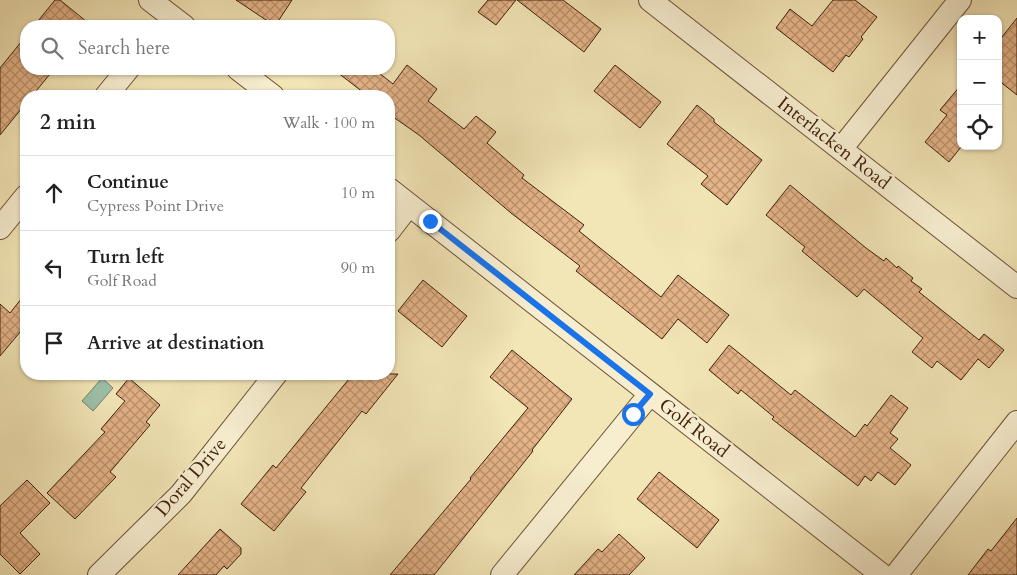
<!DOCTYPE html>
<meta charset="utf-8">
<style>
:root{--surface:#fff;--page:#f2f2f2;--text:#222;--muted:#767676;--line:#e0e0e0}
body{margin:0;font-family:Cardo,serif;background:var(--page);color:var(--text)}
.controls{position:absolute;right:15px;top:15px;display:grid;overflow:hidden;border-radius:10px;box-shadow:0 1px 4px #0004}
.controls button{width:45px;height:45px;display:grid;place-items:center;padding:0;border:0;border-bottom:1px solid var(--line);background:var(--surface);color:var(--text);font:25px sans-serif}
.stop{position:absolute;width:15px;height:15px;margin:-11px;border:4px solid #1a73e8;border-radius:50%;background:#fff}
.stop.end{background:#1a73e8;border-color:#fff;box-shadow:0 1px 5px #0008}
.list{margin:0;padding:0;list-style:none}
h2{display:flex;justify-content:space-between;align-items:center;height:65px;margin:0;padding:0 20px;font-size:21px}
h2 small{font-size:16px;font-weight:400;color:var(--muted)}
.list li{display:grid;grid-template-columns:32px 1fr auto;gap:15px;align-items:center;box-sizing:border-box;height:75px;padding:0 20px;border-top:1px solid var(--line)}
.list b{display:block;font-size:19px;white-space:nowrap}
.list p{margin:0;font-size:16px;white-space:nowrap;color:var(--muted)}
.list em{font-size:16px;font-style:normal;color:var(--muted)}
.icon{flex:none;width:28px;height:28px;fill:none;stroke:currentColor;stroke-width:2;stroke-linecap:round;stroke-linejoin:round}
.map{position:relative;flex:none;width:1017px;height:575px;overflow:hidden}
.search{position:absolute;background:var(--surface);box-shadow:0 1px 4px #0004;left:20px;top:20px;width:375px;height:55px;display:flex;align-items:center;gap:12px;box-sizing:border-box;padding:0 18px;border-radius:20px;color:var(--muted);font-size:19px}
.panel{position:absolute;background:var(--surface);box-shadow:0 1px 4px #0004;left:20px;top:90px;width:375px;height:290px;border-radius:20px}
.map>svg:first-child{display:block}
</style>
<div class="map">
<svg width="1017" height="575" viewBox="0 0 1017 575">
<defs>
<pattern id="building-cross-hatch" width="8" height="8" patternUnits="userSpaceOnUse" patternTransform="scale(1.25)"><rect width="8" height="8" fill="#e4b387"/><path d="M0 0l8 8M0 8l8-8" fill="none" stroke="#ba916d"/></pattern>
</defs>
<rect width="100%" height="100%" fill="#f2e5b6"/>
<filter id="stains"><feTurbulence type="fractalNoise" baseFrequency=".004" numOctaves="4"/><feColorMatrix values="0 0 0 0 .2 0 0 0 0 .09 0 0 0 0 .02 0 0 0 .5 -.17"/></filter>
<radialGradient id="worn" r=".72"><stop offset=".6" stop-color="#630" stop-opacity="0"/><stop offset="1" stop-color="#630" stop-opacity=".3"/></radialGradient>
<!-- water -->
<path fill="#9cc0a9" stroke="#77806b" d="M102,378L113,388L93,411L82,401Z"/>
<!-- building -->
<g fill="url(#building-cross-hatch)" stroke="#40200e">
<path d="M55,0H60L92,26H34Z"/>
<path d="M236,0H292L275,26Z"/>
<path d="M488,0H516L496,25L478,12Z"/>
<path d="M517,0H563L601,29L584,52Z"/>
<path d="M833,0H855L877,17L861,37L863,39L849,57L846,55L833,72L776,28L790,9L812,26Z"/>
<path d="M1017,18V95L998,80V42Z"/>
<path d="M26,36V69H54L32,96H26V103L0,135V68Z"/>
<path d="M407,65L437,89L428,101L464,129L476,116L496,132L487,143L524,175L522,178L584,225L579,231L661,297L678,275L729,315L707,343L678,319L662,339L576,271L580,266L511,213L419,135L389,114V96H368L333,69H374L393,84Z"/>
<path d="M615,65L661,102L640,128L594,91Z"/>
<path d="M961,85V147L949,162L925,142L947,115L940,110Z"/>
<path d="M697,105L714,119V122L762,160L727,205L701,184L708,176L667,144Z"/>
<path d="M790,185L866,248L884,261L886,258L897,268L898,266L913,278L911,281L922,289L919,292L979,340L984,334L1004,350L989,368L978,359L961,380L937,361L932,368L912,352L923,338L864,289L857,297L802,251L805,247L766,215Z"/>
<path d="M423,280L467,316L442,347L398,311Z"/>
<path d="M26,293V325L0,356V304L10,313Z"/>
<path d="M729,345L791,395L795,390L855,437L865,424L867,426L891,395L908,408L890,433L898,439L890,448L911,465L895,485L878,472L871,481L865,476L858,486L772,419L774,417L741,390L738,394L709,370Z"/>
<path d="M512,350L572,399L532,450L533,451L434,575H390L471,479L470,478L528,408L490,377Z"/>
<path d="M353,374H398L366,414L362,411L301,488L306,492L274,531L241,504L273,465L276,468Z"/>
<path d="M129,378L160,405L146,422L150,425L110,472L116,477L75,519L47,493L105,432L101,429L125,401L116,394Z"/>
<path d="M659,472L719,520L697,548L637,499Z"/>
<path d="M27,480L50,503L20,533L40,554L20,574L0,554V506Z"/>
<path d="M1017,518V575H968L988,549L991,551Z"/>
<path d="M220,529L241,548V554L227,569L224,566L216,575H178Z"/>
<path d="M619,534L645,558L629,575H574L598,549L602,552Z"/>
</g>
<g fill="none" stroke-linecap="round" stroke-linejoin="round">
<!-- minor casing -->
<g stroke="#6c5138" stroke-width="24">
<g id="minor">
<path d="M150,0L184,26"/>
<path d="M650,0L1017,287"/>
<path d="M238,69L273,96"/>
<path d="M106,96L128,69"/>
<path d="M841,149L960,0"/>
<path d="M389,189L882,575"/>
<path d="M0,228L26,196"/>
<path d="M389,231L409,205"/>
<path d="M99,575L181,494L276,374"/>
<path d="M502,575L650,394"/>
<path d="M896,575L1017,422"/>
</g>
</g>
<!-- minor -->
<use href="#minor" stroke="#f7eed0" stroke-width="22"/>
</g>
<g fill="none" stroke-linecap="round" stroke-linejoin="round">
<!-- route -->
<path stroke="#1a73e8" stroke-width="6" d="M430,221L650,394L633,414"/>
</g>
<g text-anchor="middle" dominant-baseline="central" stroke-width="5" stroke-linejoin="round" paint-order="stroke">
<!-- street labels -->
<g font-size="19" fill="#40200e" stroke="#f7eed0">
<text transform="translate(834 143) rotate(38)">Interlacken Road</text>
<text transform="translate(694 428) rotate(38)">Golf Road</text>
<text transform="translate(191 477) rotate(-49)">Doral Drive</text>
</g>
</g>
<rect width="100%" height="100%" filter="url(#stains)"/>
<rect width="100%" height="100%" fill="url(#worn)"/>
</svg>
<div class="controls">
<button>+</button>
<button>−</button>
<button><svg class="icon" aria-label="locate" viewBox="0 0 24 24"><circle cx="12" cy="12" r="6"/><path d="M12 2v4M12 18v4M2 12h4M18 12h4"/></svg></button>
</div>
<div class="stop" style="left:633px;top:414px"></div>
<div class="stop end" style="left:430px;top:221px"></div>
<div class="search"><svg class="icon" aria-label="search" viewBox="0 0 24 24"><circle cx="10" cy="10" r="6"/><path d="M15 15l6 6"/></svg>Search here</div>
<section class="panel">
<h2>2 min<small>Walk · 100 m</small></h2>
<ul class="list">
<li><svg class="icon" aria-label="ahead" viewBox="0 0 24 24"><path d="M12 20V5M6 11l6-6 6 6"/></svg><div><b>Continue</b><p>Cypress Point Drive</p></div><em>10 m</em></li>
<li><svg class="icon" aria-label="left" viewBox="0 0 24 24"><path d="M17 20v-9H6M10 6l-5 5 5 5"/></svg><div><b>Turn left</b><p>Golf Road</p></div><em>90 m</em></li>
<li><svg class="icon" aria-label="arrive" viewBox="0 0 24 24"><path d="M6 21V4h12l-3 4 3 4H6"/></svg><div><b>Arrive at destination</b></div></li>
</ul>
</section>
</div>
